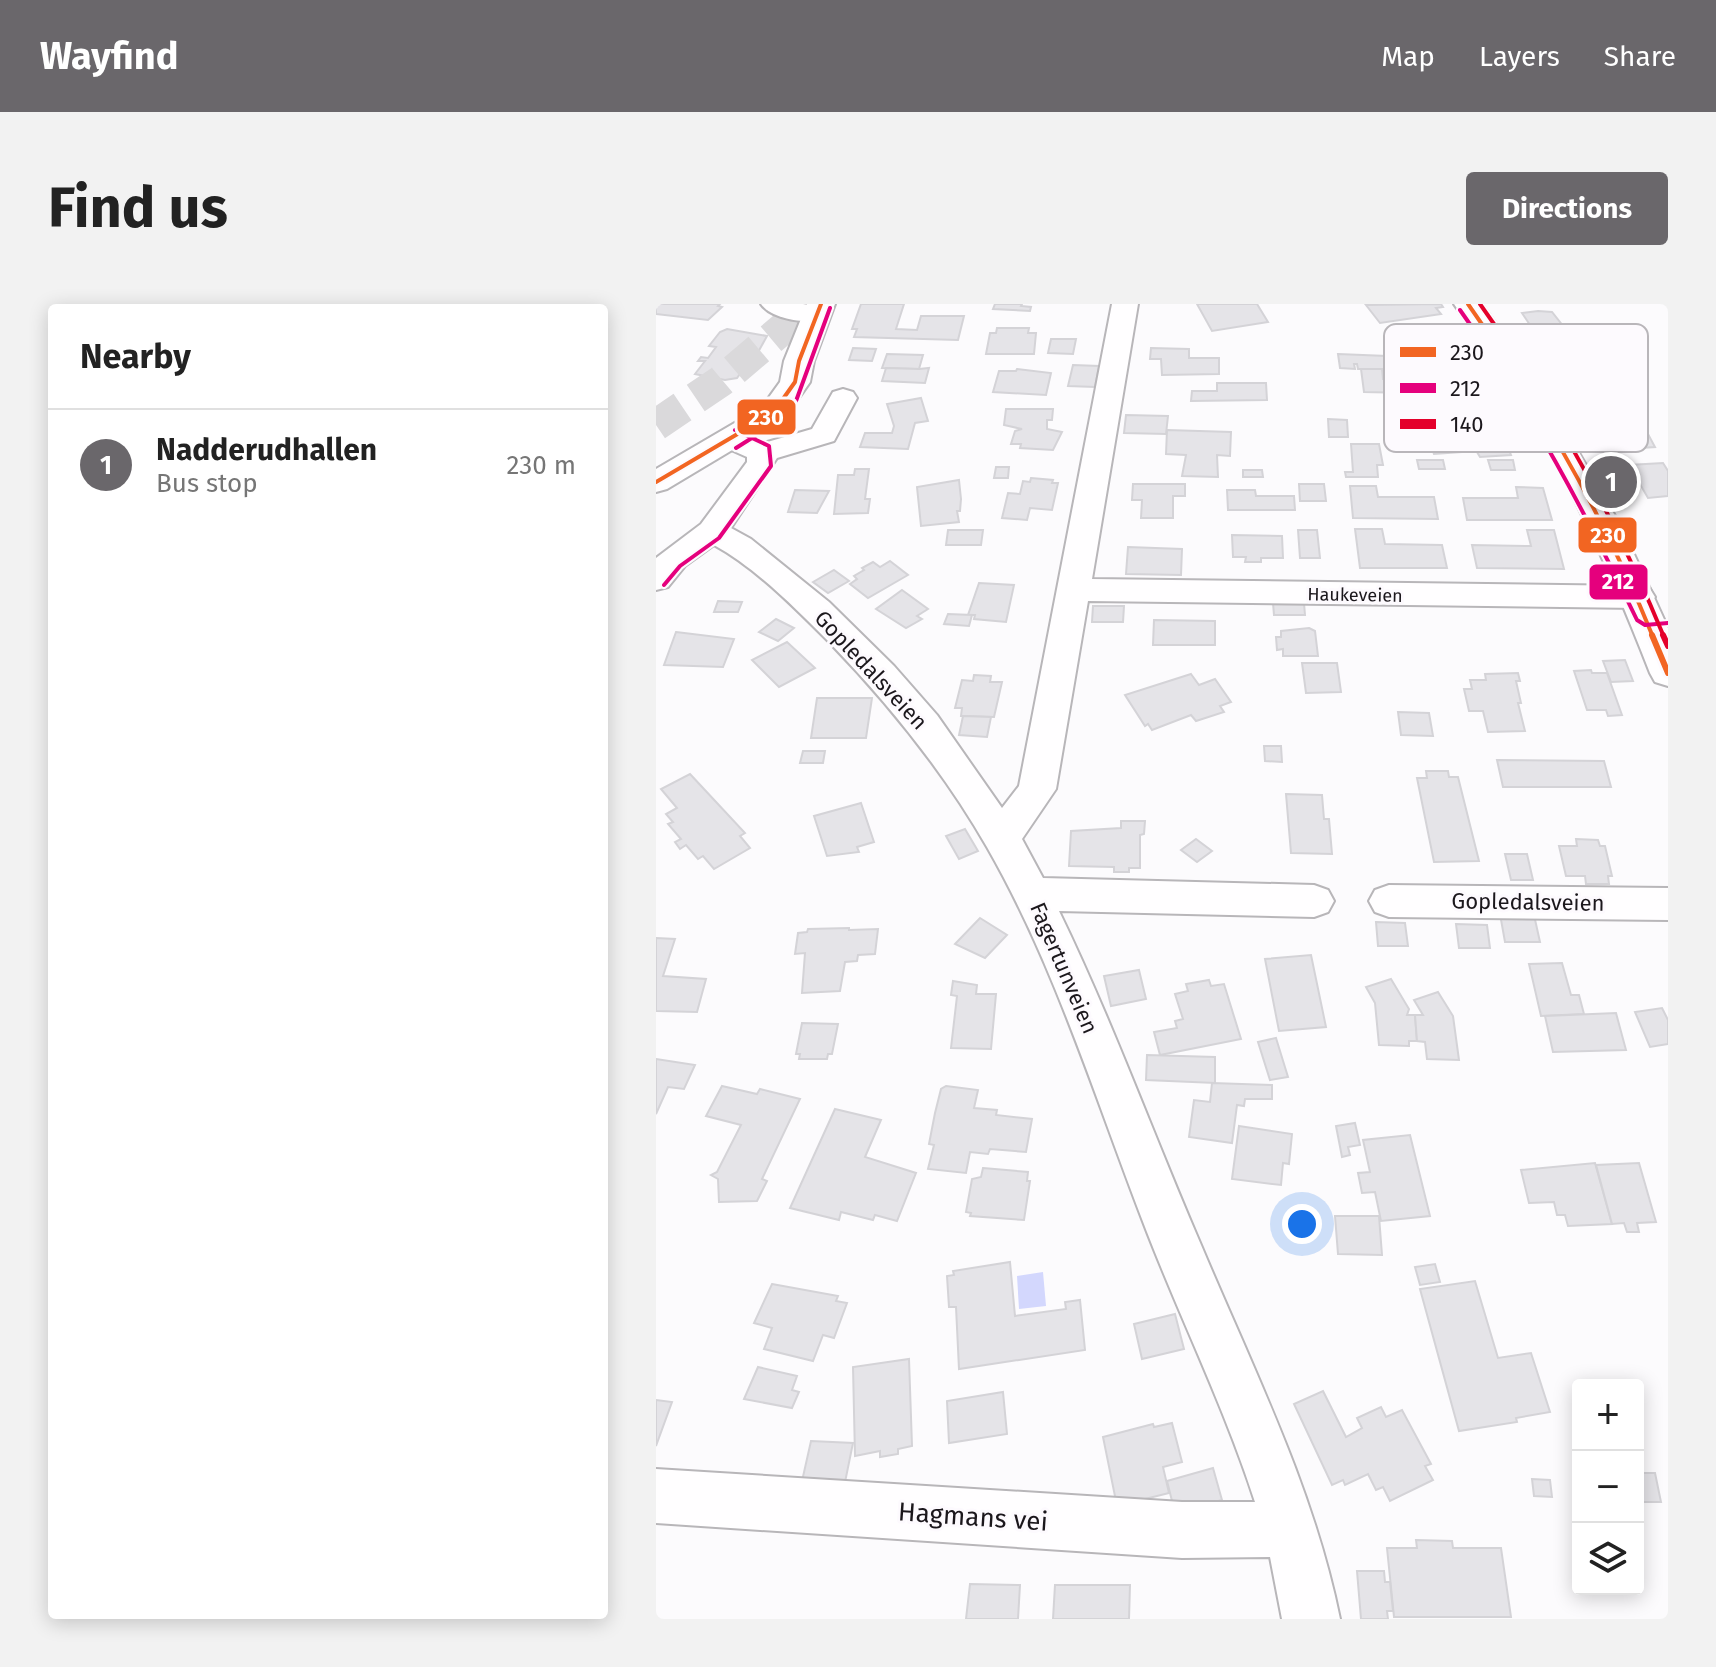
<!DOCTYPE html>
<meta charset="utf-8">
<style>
:root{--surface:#fff;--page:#f2f2f2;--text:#222;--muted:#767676;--line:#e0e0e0;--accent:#6a676b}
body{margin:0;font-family:"Fira Sans",sans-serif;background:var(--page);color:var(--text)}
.controls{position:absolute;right:24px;bottom:24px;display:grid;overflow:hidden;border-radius:8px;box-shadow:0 4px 20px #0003}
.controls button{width:72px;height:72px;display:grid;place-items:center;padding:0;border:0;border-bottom:2px solid var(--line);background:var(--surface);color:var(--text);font:40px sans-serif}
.you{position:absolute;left:646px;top:920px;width:28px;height:28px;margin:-20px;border:6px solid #fff;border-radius:50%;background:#1a73e8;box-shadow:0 0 0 12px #1a73e833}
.badge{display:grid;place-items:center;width:52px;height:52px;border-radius:50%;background:var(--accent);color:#fff;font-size:26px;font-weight:700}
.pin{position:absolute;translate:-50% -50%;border:4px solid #fff;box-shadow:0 2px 8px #0006}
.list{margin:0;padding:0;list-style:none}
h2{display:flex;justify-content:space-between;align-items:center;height:104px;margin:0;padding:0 32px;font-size:34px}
h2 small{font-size:26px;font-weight:400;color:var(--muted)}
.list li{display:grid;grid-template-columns:52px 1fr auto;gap:24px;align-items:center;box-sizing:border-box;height:112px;padding:0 32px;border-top:2px solid var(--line)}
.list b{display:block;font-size:30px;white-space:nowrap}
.list p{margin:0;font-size:26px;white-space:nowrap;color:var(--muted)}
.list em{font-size:26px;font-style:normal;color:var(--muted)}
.icon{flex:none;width:44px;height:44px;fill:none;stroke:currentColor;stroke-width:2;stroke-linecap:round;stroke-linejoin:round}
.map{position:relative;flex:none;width:1012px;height:1315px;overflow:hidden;border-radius:8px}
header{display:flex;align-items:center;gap:48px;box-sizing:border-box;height:112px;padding:0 40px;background:var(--accent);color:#fff}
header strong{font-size:38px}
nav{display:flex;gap:44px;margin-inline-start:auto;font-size:28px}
.intro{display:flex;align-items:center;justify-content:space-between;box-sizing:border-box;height:192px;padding:0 48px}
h1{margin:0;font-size:56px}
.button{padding:20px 36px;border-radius:8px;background:var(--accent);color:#fff;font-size:28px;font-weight:700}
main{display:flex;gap:48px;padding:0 48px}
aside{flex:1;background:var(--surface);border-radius:8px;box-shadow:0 4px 20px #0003}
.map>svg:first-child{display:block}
</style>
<header>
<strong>Wayfind</strong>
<nav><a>Map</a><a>Layers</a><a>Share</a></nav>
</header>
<div class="intro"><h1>Find us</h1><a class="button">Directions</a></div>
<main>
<aside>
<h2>Nearby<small></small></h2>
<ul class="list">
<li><span class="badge">1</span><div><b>Nadderudhallen</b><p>Bus stop</p></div><em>230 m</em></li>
</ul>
</aside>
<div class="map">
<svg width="1012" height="1315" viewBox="0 0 1012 1315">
<rect width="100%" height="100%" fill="#fcfbfd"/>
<!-- water -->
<path fill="#d3d7fd" d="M387,968L390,1002L363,1005L361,972Z"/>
<!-- building -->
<g fill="#e5e4e8" stroke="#d4d3d7" stroke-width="2">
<path d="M0,0H64L62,2L66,3L52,16L0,10Z"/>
<path d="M205,0H248L240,25L261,26L265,12H308L302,36L198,33L201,25H196Z"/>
<path d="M339,0H366L365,2L375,3L374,7L337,5Z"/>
<path d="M541,0H601L612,18L556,27Z"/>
<path d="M785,0L787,3L780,4L785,10L724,19L710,1Z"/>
<path d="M882,7L896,8L915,32L884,36L866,9Z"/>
<path d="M341,24H373L372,29H380L378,50H330L334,29H340Z"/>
<path d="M71,25L111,32L95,61L91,60L81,74L69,76L39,70L49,57H42L45,53L52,54L60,43L53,42L64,28Z"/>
<path d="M395,35H420L417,50L392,49Z"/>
<path d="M197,44L220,45L216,57L193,56Z"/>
<path d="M495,44L533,45V54H563V70L506,71L505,55H494Z"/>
<path d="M231,50L267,51L263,65L226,64Z"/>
<path d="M682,50L731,52L733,65H702L701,60H698L699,65L684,64Z"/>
<path d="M417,61L443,62L439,83L412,82Z"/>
<path d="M230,64L263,65L273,64L269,79L226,77Z"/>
<path d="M361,65L395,69L390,91L337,88L343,67H360Z"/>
<path d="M705,65H726L727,75H750L753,89L708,88Z"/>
<path d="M561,79H610L611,96L535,97L536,87H561Z"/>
<path d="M265,94L272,117L259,119L252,145L204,143L209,129H236L238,122L231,100Z"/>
<path d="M350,105H397L396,116H391V125L406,128L397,146L364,144L365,140H355L359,127L366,125L348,121Z"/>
<path d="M470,111L512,112L510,130L468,129Z"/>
<path d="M672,115L691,116L692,133H673Z"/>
<path d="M965,116L974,131L992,130L999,143L952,146L936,119Z"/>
<path d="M511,126L575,128L574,152L561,151L562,173L526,172L530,151L510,150Z"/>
<path d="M782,128L810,129L819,147L778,150L771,131Z"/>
<path d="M846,130L848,134L853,133L858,143H852L855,151L824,153L813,135H817L816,132Z"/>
<path d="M695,140H723L727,161H721L722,173H690L689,168H697Z"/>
<path d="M761,156H787L789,165H763Z"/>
<path d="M832,156H857L859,166H835Z"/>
<path d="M1007,159L1012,167V192L992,194L973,161Z"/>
<path d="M340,163H353L352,174H338Z"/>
<path d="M199,165H213L209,195H214L212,209L178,210L182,171H198Z"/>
<path d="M587,166H606L607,173H587Z"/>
<path d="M375,174L397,176L396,179H402L396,206L374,204L371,216L346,214L352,189L364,190L367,177L374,178Z"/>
<path d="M303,176L305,195L304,207H301L303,218L265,222L261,183Z"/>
<path d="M477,180H529V192H517V214H485L486,196H476Z"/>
<path d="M643,180H668L670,197H644Z"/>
<path d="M694,182H720L722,193H778L782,215L697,214Z"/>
<path d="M860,183L887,184L896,216H811L807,194H862Z"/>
<path d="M139,186L173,187L161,209L132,208Z"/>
<path d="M571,186H599L600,192H638L639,206H572Z"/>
<path d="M699,225H726L729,240L786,241L791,264H704Z"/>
<path d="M292,226H327L325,241H290Z"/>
<path d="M642,226H661L664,254H644Z"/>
<path d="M871,226H898L908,265L821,264L816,241L875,242Z"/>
<path d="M576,231L626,232L627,254H605V258H589L590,253H577Z"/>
<path d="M472,243L526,245L525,271L470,270Z"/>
<path d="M234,257L252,271L212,294L194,280L201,275L198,272L208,266L206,264L217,258L224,263Z"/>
<path d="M178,266L193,277L172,289L157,278Z"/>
<path d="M323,279L358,281L350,318L318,315L319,311H312Z"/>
<path d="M246,286L272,305L261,312L266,315L250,324L220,305Z"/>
<path d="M62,297L86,298L82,308H58Z"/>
<path d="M617,299H648L649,311H618Z"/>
<path d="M437,302H468L467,318H436Z"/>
<path d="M292,310L316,311L313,322L288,320Z"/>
<path d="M120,315L138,324L122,337L103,328Z"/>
<path d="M498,316L559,317V341H497Z"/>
<path d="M653,324L659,327L662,352H627V345L621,346L620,333H625V327Z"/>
<path d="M20,328L78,335L67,363L8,361Z"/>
<path d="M131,338L159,364L123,383L96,356Z"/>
<path d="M969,356L977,377L955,378L947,357Z"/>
<path d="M646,359H681L685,388L650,389Z"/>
<path d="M935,366L936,369H951L966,411L952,412L950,406H931L918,367Z"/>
<path d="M862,369L864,377H860L865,399H862L869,427L832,428L827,407H813L808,385H816L814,376H830L829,370Z"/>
<path d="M535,370L543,381L559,375L575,398L564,402L568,408L540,417L535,411L496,426L492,420L489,422L469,391Z"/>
<path d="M318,371L335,372L334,378H346L338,413L305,412L306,404H299L306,376L317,377Z"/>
<path d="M161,394H216L210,434H155Z"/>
<path d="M742,408L773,409L777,432L745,431Z"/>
<path d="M307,412L335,413L331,433L303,431Z"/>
<path d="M608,442H625L626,458L609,457Z"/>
<path d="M147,447H169L167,459H144Z"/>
<path d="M841,456L948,457L955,483H847Z"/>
<path d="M770,467H792L793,473H802L823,557L778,558L761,474H771Z"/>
<path d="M34,470L89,529L84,532L94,544L58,565L47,552L42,555L30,541L24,545L19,538L25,535L12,520L17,518L10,510L21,504L5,485Z"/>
<path d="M630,490L666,491L668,515H673L676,550L635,549Z"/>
<path d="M205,499L218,538L201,543L203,548L171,552L158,512Z"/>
<path d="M465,517H489L488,530L484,531V564H473V568H458V563L413,562L415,527L465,524Z"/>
<path d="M309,525L322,547L303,555L290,532Z"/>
<path d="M540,535L556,547L541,558L525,546Z"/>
<path d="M920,535L942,536L944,542H949L956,572H952L953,580H930L929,572H910L903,542H921Z"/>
<path d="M849,550H871L877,576H855Z"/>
<path d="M844,610L878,611L884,638H849Z"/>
<path d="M324,614L351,631L329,654L299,640Z"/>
<path d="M720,618L749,619L752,642H722Z"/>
<path d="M800,620L831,621L834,644H803Z"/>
<path d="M193,624V626L222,625L219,650L202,651L201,657L189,658L184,687L146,689L149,649L139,650L142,629L151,628L152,625Z"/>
<path d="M0,634L19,635L7,672L50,675L41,708L0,707Z"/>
<path d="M655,651L670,723L623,727L609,655Z"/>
<path d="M906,659L915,691H923L928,710L885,712L873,660Z"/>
<path d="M483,666L490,695L455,702L448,672Z"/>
<path d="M735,675L753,705L751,711H759L761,737H753V742L723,741L719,699L710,683Z"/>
<path d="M553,676L555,682L568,680L585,735L504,751L498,728L521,724L519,717L527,715L519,690L532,687L530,680Z"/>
<path d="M297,677L321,681L320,690H340L335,745L295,744L301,692L295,691Z"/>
<path d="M782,688L797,712L803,756L771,755L769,738L761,737L759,711H767L758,696Z"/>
<path d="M1006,704L1012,716V740L994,743L979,708Z"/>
<path d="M960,709L970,746L897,748L889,712Z"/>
<path d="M146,719L182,720L176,750H172L171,755H143L144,750H140Z"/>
<path d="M620,734L632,773L614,776L602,738Z"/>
<path d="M491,751L559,753V779L490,776Z"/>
<path d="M0,755L39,761L28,785L12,783L0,810Z"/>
<path d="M556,779L616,781V795H589L588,802L581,801L576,839L533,833L538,796L554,798Z"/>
<path d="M66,782L101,790L104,785L144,795L106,875L111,877L101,897L63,898L62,875L55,871L61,868L85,821L50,812Z"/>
<path d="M290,782L322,786L318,804L341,806L340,811L376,815L370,848L334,845L332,850L314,848L310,869L272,865L278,841L273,840L279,809L285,785Z"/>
<path d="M179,805L225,816L209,853L260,869L241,917L219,911L217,916L185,908L183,916L134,904Z"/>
<path d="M699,819L704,841L692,843L694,851L686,853L680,822Z"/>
<path d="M583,822L636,830L633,860L627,859L625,881L576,875Z"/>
<path d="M754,831L774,912L725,917L719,888L706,889L702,869L714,868L707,836Z"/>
<path d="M939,859L956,920L912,922L909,911H901L898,898L873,899L865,866Z"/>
<path d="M983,859L1000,918L981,919L983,928H971L968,919L956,920L940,861Z"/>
<path d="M327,864L372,868L371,877H374L368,916L314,912L315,909L310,908L316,875L325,873Z"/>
<path d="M679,912H723L726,951L682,950Z"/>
<path d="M354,958L359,1012L410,1005L409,998L424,996L429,1046L303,1065L300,1003H293L291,972L298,971L297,967Z"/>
<path d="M779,960L784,978L764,981L759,963Z"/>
<path d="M819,977L842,1054L875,1049L894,1108L860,1114L861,1118L803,1127L764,985Z"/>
<path d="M116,980L182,992L180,997L191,999L178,1034L167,1031L157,1057L108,1045L116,1024L98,1019Z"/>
<path d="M519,1010L528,1045L486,1055L478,1020Z"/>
<path d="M253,1055L256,1142L242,1145V1150L224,1153V1147L199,1152L197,1063Z"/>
<path d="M102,1063L141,1072L136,1086L143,1088L136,1104L88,1095Z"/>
<path d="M667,1087L690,1133L706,1124L701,1114L725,1103L730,1113L746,1106L775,1160L769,1162L777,1176L734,1197L727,1183L720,1186L712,1170L689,1181L687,1176L676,1181L638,1100Z"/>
<path d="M347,1088L351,1130L293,1139L291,1097Z"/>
<path d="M0,1096L16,1098L0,1142Z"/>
<path d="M516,1119L526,1158L507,1163L513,1189L461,1202L447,1133L497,1120L498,1123Z"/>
<path d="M155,1137L197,1139L187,1188L144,1186Z"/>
<path d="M557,1164L566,1196L519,1209L511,1177Z"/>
<path d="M982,1169H999L1005,1198H982Z"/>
<path d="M876,1175L894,1176L896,1193L878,1192Z"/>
<path d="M760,1236L796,1237L797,1244H845L855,1313H738L731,1244H761Z"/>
<path d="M701,1267H728L729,1278H734L737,1307H731L732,1315H705Z"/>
<path d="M314,1280L364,1281L362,1315H310Z"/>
<path d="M399,1281H474L473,1315H397Z"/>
</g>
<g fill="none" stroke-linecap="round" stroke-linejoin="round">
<!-- major-tunnel -->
<path stroke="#dad9db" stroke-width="32" stroke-dasharray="32 16" stroke-linecap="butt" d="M0,121L65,77L156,0"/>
<!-- minor casing -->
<g stroke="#b8b6b9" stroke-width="4">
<g id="minor">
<path d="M105,0H147L170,4L174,10L170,16C152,20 116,16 105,0Z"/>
<path d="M456,0H482L436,275L982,282L994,285L999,293L994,301L982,304L432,297L400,485L366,535L387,574L658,581L672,586L678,597L672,608L658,613L403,607C456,716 497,830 545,941C597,1065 657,1182 684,1315H626L614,1253L526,1254L0,1219V1165L526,1198H599C569,1105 526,1018 491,928C441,800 400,663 331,543C288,468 233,400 173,338C139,304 100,264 58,241L29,262L12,283L0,286V254L45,220L91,158V153L64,141L60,135L64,129L75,126L108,139L156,125L177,88L187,85L197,88L201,94L178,137L121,154L75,224L95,235L173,298L238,362L281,411L346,504L363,482Z"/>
<path d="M733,581L1012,584V616L733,613L719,608L713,597L719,586Z"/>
</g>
</g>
<!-- major casing -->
<g stroke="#b8b6b9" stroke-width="4">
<g id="major">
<path d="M151,0H179L158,57L154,78L128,115L11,185L0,188V165L106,103L124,78L128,57Z"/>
<path d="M798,0H826L887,86L966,224L1012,324V382L999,378L994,369C956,271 913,175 858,86C839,56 818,29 798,0Z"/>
</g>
</g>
<!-- minor -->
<use href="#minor" fill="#fffeff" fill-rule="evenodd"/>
<!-- major -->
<use href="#major" fill="#fffeff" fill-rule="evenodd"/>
<!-- bus-1-far1 casing -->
<g stroke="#fdfafe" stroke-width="8">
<g id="bus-1-far1">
<path d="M812,0C886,104 949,214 997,333"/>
<path d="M0,178L117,109L139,78L143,57L165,0"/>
</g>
</g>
<!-- bus-1 casing -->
<g stroke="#fdfafe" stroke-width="12">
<path id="bus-1" d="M996,331L1012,369"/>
</g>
<!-- bus-2 casing -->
<g stroke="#fdfafe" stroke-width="8">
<g id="bus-2">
<path d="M804,6C874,104 929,208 981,316L989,321L1012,319"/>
<path d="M80,144L123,117L140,97L174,4"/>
<path d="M8,281L24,262L63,234L115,162L113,142L79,126"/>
</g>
</g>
<!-- bus-3-far1 casing -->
<g stroke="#fdfafe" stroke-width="8">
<path id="bus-3-far1" d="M824,0C899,104 959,214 1008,333"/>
</g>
<!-- bus-3 casing -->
<g stroke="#fdfafe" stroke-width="12">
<path id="bus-3" d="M1007,331L1012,342"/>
</g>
<!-- bus-1-far1 -->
<use href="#bus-1-far1" stroke="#f26522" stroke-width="4"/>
<!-- bus-1 -->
<use href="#bus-1" stroke="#f26522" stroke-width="6"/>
<!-- bus-2 -->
<use href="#bus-2" stroke="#e5007d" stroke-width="4"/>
<!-- bus-3-far1 -->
<use href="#bus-3-far1" stroke="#e4002b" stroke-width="4"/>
<!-- bus-3 -->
<use href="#bus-3" stroke="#e4002b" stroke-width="6"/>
</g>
<g text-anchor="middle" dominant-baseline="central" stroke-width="6" stroke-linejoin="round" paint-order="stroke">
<!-- far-street labels -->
<g font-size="18" fill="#1b171c" stroke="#fdfafe">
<text transform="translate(699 291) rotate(1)">Haukeveien</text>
</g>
<!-- street labels -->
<g font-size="22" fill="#1b171c" stroke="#fdfafe">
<text transform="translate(215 366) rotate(47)">Gopledalsveien</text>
<text transform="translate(872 598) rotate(1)">Gopledalsveien</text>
<text transform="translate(408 664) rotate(67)">Fagertunveien</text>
</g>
<!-- near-street labels -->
<g font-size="26" fill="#1b171c" stroke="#fdfafe">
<text transform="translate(317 1213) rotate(4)">Hagmans vei</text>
</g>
</g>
<!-- legend -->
<rect x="728" y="20" width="264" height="128" rx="12" fill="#fdfafe" stroke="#b9b6ba" stroke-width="2"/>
<rect x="744" y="43" width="36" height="10" fill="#f26522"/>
<rect x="744" y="79" width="36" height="10" fill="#e5007d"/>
<rect x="744" y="115" width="36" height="10" fill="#e4002b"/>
<g font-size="22" fill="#1b171c">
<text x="794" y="56">230</text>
<text x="794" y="92">212</text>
<text x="794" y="128">140</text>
</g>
<g stroke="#fdfafe" stroke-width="3">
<rect x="80" y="94" width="61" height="38" rx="8" fill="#f26522"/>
<rect x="921" y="212" width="61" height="38" rx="8" fill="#f26522"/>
<rect x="932" y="259" width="61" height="38" rx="8" fill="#e5007d"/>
</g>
<g font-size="22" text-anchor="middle" font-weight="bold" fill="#fff">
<text x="110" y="121">230</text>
<text x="952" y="239">230</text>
<text x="962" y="285">212</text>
</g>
</svg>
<div class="controls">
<button>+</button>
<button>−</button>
<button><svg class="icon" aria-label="layers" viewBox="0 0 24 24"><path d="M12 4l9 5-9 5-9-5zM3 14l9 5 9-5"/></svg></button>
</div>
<div class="you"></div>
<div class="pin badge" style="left:955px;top:178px">1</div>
</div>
</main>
